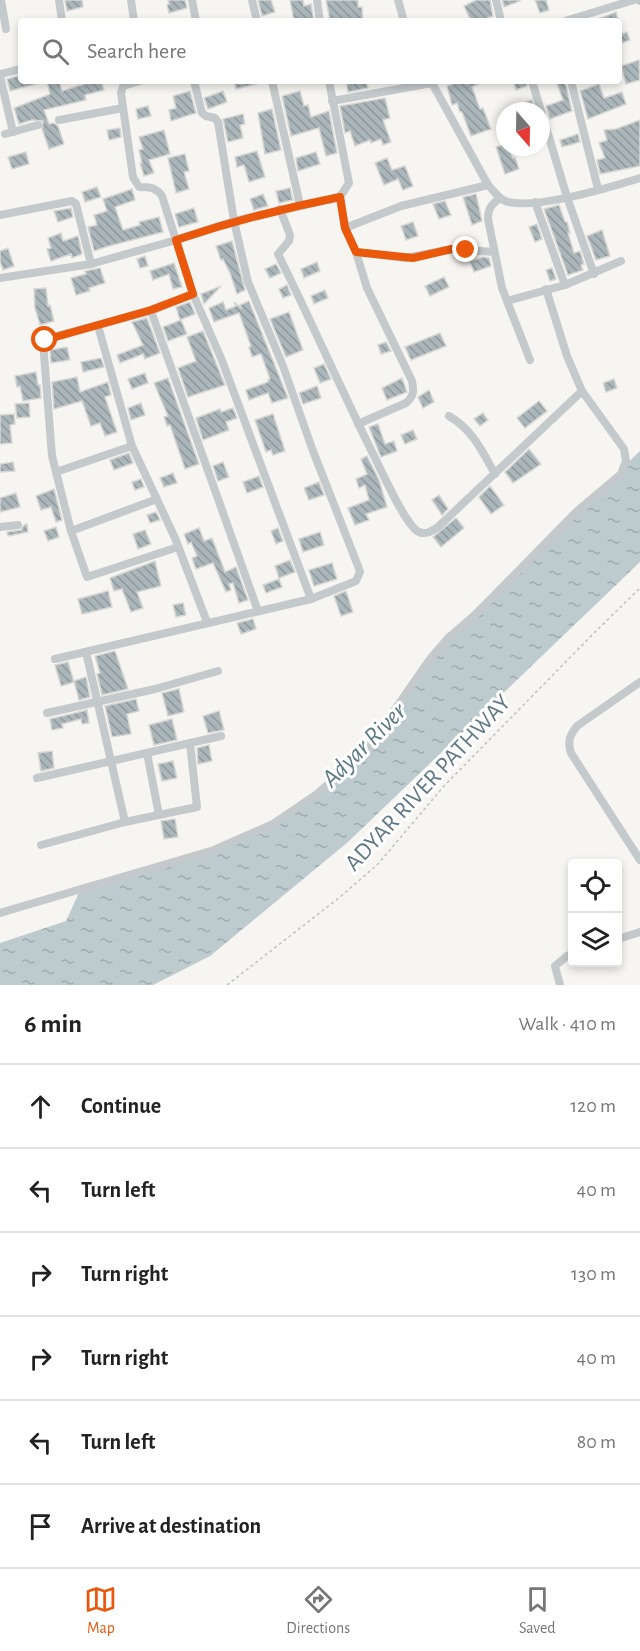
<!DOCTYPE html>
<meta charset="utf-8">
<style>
:root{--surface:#fff;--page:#f6f6f6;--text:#222;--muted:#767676;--line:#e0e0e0;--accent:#ea580c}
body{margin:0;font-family:"Alegreya Sans",sans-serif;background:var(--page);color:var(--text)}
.controls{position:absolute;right:18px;bottom:18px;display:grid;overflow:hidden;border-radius:6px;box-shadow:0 3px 9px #0003}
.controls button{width:54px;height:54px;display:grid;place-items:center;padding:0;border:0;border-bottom:2px solid var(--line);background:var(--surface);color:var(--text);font:30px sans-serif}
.compass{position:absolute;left:496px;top:102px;width:54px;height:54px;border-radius:50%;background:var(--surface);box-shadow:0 3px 9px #0003;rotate:160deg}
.stop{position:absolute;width:18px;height:18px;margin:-14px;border:4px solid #ea580c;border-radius:50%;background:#fff}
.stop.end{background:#ea580c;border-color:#fff;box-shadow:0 2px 6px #0008}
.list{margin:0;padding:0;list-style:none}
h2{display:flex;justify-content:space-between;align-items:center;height:78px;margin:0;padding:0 24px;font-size:26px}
h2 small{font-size:20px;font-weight:400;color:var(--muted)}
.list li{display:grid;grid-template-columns:39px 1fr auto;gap:18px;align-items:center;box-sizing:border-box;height:84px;padding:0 24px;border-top:2px solid var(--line)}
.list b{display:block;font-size:22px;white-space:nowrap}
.list em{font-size:20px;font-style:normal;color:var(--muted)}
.icon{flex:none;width:33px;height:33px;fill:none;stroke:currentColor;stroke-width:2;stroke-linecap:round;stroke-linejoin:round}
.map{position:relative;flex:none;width:640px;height:985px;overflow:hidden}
.search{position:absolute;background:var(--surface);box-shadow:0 3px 9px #0003;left:18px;right:18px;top:18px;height:66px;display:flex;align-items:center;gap:15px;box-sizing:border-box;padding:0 21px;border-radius:6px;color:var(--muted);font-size:22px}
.sheet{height:582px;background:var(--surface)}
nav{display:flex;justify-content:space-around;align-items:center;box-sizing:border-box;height:84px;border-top:2px solid var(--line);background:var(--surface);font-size:16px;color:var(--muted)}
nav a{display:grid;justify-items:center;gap:3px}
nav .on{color:var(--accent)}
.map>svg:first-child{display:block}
</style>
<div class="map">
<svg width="640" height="985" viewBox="0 0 640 985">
<defs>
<pattern id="water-ripples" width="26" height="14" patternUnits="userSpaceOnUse" patternTransform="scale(1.5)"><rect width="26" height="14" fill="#bdcbcf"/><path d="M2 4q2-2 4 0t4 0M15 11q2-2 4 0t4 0" fill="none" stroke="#9daaae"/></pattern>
<pattern id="building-back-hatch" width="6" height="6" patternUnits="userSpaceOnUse" patternTransform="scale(1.5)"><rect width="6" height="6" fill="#abb6ba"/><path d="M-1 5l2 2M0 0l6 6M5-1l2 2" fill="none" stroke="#8f999d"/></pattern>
</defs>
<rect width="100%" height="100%" fill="#f6f5f1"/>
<!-- water -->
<path fill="url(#water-ripples)" d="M640,451V562L348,842L210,956L153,985H0V943L66,921L81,888L162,867L275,824L356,759L469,615Z"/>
<!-- building -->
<g fill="url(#building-back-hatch)" stroke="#d7d7d4" stroke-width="1.5">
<path d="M65,0H82L83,7L67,11Z"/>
<path d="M168,0H185L187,8L169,13L167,5L169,4Z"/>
<path d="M258,0H271L275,12L262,16Z"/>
<path d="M290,0H303L304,6L311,4L314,21H294Z"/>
<path d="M326,0H358V7H362L363,21H330Z"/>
<path d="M476,0H490L493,16L479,21H471L464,6Z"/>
<path d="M502,0H519L520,1L504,7Z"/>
<path d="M535,0H546L549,10L540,13Z"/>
<path d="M616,12L618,19L613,21H593Z"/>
<path d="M627,32L630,40L619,44V35Z"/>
<path d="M639,60L640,80L626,84L621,66Z"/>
<path d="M21,75V81H38L39,83L10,91L7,79Z"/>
<path d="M47,81H59L62,91L87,83L86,81H101L104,90L85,95L86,100L44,110L49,124L54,123L58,126L64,144L49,149L42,129L43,121L32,120L19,124L14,108L50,94Z"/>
<path d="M234,81H256L257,84L236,89Z"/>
<path d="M346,81H366L368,88L348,92Z"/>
<path d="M461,81H485L472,87L480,109L483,108L491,129L471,136L462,112H460L457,103L452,105L447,86Z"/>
<path d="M513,81H526L527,86L516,90Z"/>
<path d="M556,81H565L572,111L550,119L546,106L563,100Z"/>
<path d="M599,84L604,98L622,92L626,104L588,119L580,91Z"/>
<path d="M190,91L196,113L171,121L169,110L176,108L173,96Z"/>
<path d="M223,91L227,102L208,109L204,98Z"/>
<path d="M300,91L304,106L308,105L311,117L329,111L337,153L326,156L319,128L291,136L282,96Z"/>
<path d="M385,98L390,118L383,120L391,142L383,145L381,139L371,143L370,140L355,146L350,131L345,133L340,106Z"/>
<path d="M532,100L534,108L525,111L523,103Z"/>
<path d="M148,106L151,116L138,119L136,109Z"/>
<path d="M272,109L281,150L265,154L258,113Z"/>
<path d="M243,114L245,124L240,125L243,138L228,142L223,119Z"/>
<path d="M640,120V166L600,174L597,160L605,158L599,143L607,140L604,130L616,129Z"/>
<path d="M120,128L121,137L109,140L107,130Z"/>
<path d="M164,130L170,154L149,160L154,173L144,176L140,163H142L139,150L143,149L139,137Z"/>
<path d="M578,134L580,142L562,147L560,140Z"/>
<path d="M505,144V147H509L513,158L515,157L519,169L505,174L496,147Z"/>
<path d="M257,151L265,177L249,182L244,165L237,167L235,157Z"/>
<path d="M26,152L29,164L12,169L8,157Z"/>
<path d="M316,152L320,164L298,171L296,158Z"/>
<path d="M185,154L189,171L184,172L189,189L176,193L168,158Z"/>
<path d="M387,158L392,170L405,166L413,186L403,190L398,179L384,185L375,163Z"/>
<path d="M97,187L101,197L85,202L82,192Z"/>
<path d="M290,188L293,200L279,203L276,191Z"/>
<path d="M132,189L135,200L115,207L123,230L140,225L139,222L159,217L163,232L109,246L94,251L88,227L97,225L94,215L107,211L103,199Z"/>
<path d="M263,194L268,206L254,210L250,199Z"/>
<path d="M476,194L482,221L472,225L463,197Z"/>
<path d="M445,201L451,215L439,219L433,204Z"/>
<path d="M559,205L565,222H567L570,233H568L574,253L580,251L584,264L581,265L583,270L568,275L544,209Z"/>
<path d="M71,208L73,217L58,222L54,211Z"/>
<path d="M194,208L198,222L179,227L175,214Z"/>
<path d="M413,222L418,236L406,240L401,226Z"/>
<path d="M537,224L542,239L535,242L529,227Z"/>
<path d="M602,230L610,256L596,260L587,236Z"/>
<path d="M61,233L63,241L78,236L82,254L72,258L71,254L51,261L47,249L51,248L48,238Z"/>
<path d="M232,241L245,290L237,294L230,273L223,259L221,260L216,246Z"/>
<path d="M8,248L14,266L3,270L0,261V251Z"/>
<path d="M145,256L148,266L140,268L137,259Z"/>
<path d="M483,257L489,258L491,266L474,272L470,262Z"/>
<path d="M317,262L320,271L304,278L301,269Z"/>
<path d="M174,263L182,287L173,289L169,274L153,280L150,271Z"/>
<path d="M276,264L281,273L270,278L265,269Z"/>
<path d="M100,268L105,283L89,288L90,291L76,295L71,278L86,274L85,271Z"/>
<path d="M552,268L556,279L550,281L546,270Z"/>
<path d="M444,277L449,287L430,296L425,286Z"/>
<path d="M287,285L291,295L283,298L279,289Z"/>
<path d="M221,286L204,304L201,294Z"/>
<path d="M46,288L48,306L50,305L54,321L40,325L35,308L34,289Z"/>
<path d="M325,290L328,298L314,304L311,296Z"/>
<path d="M249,301L288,398L272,403L268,393L249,400L246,390L268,382V380L270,379L261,354L252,357L249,347L251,346L239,313L214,322L209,308L223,302L226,310L236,306L234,302L241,308L240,305Z"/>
<path d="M190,302L195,314L180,320L176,307Z"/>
<path d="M289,312L303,350L286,357L270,319Z"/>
<path d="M147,318L160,353L145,359L143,354L120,363L117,355L143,345L132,322Z"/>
<path d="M181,320L187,334L168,341L163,327Z"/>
<path d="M203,331L225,385L188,397L178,368L196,361L187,337Z"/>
<path d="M440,333L446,346L411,360L405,347Z"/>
<path d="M386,342L391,351L381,354L378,345Z"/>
<path d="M67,347L70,360L51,363L50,350Z"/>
<path d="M101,358L104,367L83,372L81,362Z"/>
<path d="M324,364L331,379L320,383L314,368Z"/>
<path d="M36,372L38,385H40L41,398L23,401L20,386L17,387L15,376Z"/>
<path d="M145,373L148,383L132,389L128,379Z"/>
<path d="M77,377L80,392L108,382L111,395L105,397L117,432L105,436L100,423L91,426L82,401L54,409L52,382Z"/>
<path d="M168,378L199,464L185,469L170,425L167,426L164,417L168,416L154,383Z"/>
<path d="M402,378L407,392L387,400L382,388Z"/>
<path d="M614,379L617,388L606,392L603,383Z"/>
<path d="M317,386L321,398L303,404L299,393Z"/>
<path d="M429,390L434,402L423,408L418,397Z"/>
<path d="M539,401L547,411L525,428L517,418Z"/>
<path d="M29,403L30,417L17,418L15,404Z"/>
<path d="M141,403L145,415L131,420L128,408Z"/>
<path d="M233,408L237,418L226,422L229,430L203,440L196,418L220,409L221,412Z"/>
<path d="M483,413L488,420L480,426L474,419Z"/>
<path d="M14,414L15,424L10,425L12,443L0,444V415Z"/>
<path d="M273,414L285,451L273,455L271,450L266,452L255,420Z"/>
<path d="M378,424L385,444L394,441L397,451L381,457L369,427Z"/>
<path d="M413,430L417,439L405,444L401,435Z"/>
<path d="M529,449L541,464L513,483L505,472Z"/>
<path d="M129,453L133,463L114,470L110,460Z"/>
<path d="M367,456L379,480L387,507L366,514L369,520L355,525L348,508L369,500L365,485L359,488L356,479L367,474L361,459Z"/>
<path d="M13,462L15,471L0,472V464Z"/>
<path d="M223,462L229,477L218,481L213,466Z"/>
<path d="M173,473L177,483L164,487L160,478Z"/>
<path d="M259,476L263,487L247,493L243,482Z"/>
<path d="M141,479L144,487L135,490L132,482Z"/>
<path d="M319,482L324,495L309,500L304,488Z"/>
<path d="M490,486L504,505L491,514L479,497Z"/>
<path d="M54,489L62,520L56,522L51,507L41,510L36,496Z"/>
<path d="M16,493L20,507L0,512V498Z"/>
<path d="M439,495L448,509L442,515L432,500Z"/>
<path d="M156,512L160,520L150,523L147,515Z"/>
<path d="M456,518L464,528L441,547L433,537Z"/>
<path d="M27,524L28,532L8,536L7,532L21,530L24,525Z"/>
<path d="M56,527L59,537L48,541L44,531Z"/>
<path d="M199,528L204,541L212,538L225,572L236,567L248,600L239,603L233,583L229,584L231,590L226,592L213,563L196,569L192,558L197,556L191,542L188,544L184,534Z"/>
<path d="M278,528L283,541L276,544L271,531Z"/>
<path d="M145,530L151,544L138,549L133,534Z"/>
<path d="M320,532L324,545L303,552L299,539Z"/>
<path d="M290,560L295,572L279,578L275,566Z"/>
<path d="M155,561L161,586L137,592L143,608L131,612L122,589L114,591L110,578Z"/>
<path d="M332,563L337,579L314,586L309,570Z"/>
<path d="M279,579L282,587L266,593L263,585Z"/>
<path d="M108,591L112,607L82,614L78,599Z"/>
<path d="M346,591L353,612L341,616L334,596Z"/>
<path d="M183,603L186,615L176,617L173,605Z"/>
<path d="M253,619L256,629L241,634L237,623Z"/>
<path d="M115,651L128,689L102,695L97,674L100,673L95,656Z"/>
<path d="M68,662L74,682L61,686L55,665Z"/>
<path d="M86,677L90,697L79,700L74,681Z"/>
<path d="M179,689L184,712L168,716L162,693Z"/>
<path d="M136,699L139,711L127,714L131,734L112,737L105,706Z"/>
<path d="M87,710L89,723L82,724L81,719L62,724L63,728L52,730L50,719Z"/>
<path d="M219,711L224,730L208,733L203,716Z"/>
<path d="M172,719L177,740L154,745L149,725Z"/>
<path d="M209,745L212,761L198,764L197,748Z"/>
<path d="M52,751L54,768L41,771L38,753Z"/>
<path d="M173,761L177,778L162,781L158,764Z"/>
<path d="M175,819L178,837L164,839L161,821Z"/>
</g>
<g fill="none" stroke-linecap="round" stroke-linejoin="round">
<!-- path -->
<path stroke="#bdc0c2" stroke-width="1.5" stroke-dasharray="3 3" stroke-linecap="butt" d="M227,985L340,897L378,864L444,786L595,632L640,588"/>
<!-- minor -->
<g stroke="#c4c9cc" stroke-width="8">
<path d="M1,0L6,29"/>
<path d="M59,0L62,21"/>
<path d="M131,0L134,21"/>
<path d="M192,0L196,21"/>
<path d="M252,0L257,21"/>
<path d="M317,0L320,21"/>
<path d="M398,0L404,21"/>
<path d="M496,0L501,21"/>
<path d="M640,0V1"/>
<path d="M565,21L634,0"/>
<path d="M0,74L21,69"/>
<path d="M0,76L13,132"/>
<path d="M140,81L123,86L121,93L133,177L139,187C149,187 156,187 162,196L193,294L221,358L311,599"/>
<path d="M272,81L300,205"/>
<path d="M431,81L488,185C493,190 498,198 505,201C532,211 611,187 640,178"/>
<path d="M532,81L567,197L594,274"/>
<path d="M571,81L598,189"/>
<path d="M332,101L432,83"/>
<path d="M59,120L123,108"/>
<path d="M5,134L38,125"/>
<path d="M340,197L345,228L356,252L367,288L412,381C414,391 414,396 406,403L358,424"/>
<path d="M500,198C492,204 488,208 488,219L502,288L530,360"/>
<path d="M535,202L565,285"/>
<path d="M280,209L290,235L289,241L278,254C311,321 341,389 374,456C383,474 403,520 417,531C425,536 432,531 438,527L582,391"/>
<path d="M0,215L72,201L76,204L91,264"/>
<path d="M345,228L401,206L488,185"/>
<path d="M356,252L405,258L452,249L494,252"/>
<path d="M0,278L91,264L176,240L234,221L340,197L349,183L329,81"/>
<path d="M507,301L565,285L621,261"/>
<path d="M151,311L258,611"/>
<path d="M98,326L132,446L175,538L207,622"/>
<path d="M449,416C473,430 482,451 495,474"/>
<path d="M56,472L132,446"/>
<path d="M157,499L71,531L87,577L178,547"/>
<path d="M0,527L18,525"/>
<path d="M71,531L52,456L43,342L56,336L151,311L193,294"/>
<path d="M86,652L125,822"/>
<path d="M55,659L311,599L356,581L360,572L358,566L313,451L283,366L248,282L234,221L218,122L215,118L206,116L202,113L194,81"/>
<path d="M640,682L577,726C570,735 567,741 571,753L640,860"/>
<path d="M47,713L155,689L218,671"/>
<path d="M147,753L159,815"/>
<path d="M37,778L221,736"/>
<path d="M41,845L125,822L197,807L190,743"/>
<path d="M0,913L214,850L273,824L317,794L347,768L365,749L387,721L430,659L448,638L476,614L576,512L621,474L626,461L624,449L582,391L567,356L546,289"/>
<path d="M618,939L640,932"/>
<path d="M560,985L555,966L567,956L572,954"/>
</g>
</g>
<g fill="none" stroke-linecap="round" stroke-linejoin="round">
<!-- route -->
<path stroke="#ea580c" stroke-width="8" d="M45,340L151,310L193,294L176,240C230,222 284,208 340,197L345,228L356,252L413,258L452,249L466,250"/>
</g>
<g text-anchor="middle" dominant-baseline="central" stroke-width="6" stroke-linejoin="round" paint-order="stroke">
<!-- street labels -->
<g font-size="24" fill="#617986" stroke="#fff">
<text transform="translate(428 783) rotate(-47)">ADYAR RIVER PATHWAY</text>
</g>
<!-- water labels -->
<g font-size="26" font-style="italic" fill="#5d7b83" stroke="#fff">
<text transform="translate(364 745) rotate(-45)">Adyar River</text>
</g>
</g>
</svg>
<div class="controls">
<button><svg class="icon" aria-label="locate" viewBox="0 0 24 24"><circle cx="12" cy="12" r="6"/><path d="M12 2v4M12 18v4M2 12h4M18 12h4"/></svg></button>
<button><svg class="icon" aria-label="layers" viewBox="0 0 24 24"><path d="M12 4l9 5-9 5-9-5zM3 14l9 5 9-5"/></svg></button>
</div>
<svg class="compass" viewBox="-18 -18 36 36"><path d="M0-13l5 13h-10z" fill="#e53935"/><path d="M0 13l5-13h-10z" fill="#767676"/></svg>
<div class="stop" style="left:45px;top:340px"></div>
<div class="stop end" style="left:466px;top:250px"></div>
<div class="search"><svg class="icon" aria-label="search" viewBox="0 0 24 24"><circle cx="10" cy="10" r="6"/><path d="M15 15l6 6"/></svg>Search here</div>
</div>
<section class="sheet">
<h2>6 min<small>Walk · 410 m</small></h2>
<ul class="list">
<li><svg class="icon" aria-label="ahead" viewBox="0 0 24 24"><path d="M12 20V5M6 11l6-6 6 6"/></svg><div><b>Continue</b></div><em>120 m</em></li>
<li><svg class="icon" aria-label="left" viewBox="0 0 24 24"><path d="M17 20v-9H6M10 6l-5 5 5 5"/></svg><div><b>Turn left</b></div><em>40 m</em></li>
<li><svg class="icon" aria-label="right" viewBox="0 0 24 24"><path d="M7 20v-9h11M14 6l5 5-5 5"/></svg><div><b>Turn right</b></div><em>130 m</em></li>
<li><svg class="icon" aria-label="right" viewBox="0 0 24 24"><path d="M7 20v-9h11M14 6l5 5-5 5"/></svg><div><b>Turn right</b></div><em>40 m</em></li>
<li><svg class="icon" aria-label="left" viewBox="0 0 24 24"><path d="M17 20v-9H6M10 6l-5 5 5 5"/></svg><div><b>Turn left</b></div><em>80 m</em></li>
<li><svg class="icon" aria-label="arrive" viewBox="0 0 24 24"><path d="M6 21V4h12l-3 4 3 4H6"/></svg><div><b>Arrive at destination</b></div></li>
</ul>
</section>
<nav>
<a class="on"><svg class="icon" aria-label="map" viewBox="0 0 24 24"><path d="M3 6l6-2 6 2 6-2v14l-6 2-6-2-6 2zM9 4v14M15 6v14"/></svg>Map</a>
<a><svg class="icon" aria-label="directions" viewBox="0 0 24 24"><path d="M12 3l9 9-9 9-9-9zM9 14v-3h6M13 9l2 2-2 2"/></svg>Directions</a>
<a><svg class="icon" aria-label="saved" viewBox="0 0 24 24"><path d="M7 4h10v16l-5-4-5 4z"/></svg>Saved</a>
</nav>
